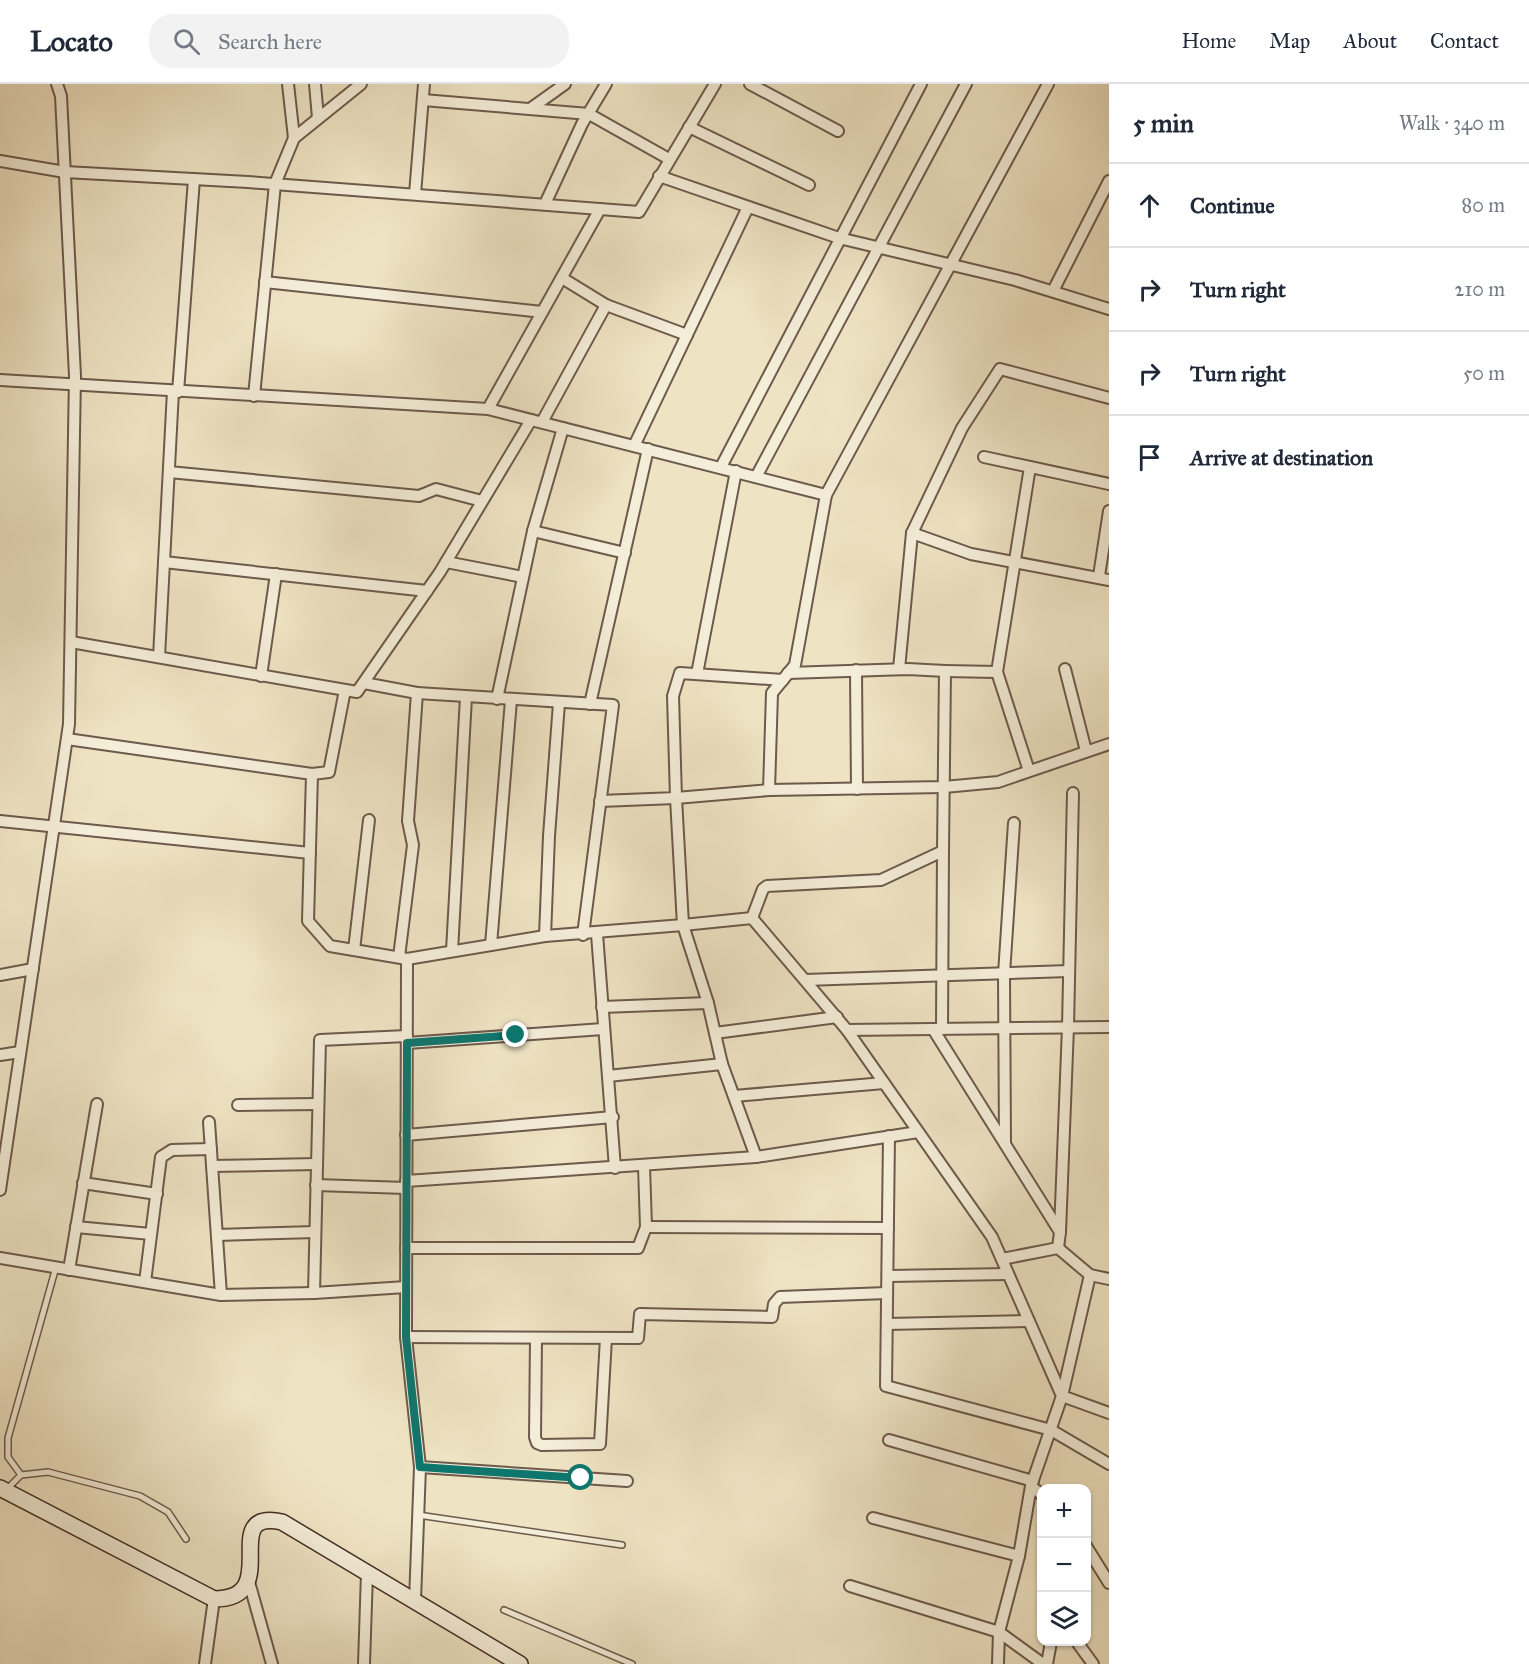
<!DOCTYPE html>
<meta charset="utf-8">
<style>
:root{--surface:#fff;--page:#f2f2f3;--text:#1f2937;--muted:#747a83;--line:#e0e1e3}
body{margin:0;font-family:"IM FELL Great Primer",serif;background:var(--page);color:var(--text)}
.controls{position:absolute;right:18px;bottom:18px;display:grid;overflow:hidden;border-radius:12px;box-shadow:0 2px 4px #0004}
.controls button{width:54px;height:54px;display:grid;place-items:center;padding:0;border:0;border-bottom:2px solid var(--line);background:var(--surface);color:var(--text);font:30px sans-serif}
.stop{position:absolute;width:18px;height:18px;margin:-14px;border:4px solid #0f766e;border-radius:50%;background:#fff}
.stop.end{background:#0f766e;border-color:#fff;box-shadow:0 2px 6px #0008}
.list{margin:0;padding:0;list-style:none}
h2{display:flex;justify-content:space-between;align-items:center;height:78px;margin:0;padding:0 24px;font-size:26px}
h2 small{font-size:20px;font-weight:400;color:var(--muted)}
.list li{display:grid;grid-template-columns:39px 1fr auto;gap:18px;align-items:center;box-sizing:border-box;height:84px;padding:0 24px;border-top:2px solid var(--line)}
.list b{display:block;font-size:22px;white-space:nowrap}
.list em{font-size:20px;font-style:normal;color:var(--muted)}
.icon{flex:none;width:33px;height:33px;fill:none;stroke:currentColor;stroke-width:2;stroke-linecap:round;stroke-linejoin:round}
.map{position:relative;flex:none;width:1109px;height:1580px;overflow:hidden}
header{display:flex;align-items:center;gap:36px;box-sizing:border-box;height:84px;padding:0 30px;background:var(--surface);border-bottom:2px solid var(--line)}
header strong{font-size:28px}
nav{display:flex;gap:33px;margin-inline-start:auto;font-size:21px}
.search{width:420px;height:54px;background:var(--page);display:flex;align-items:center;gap:15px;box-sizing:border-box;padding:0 21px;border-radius:24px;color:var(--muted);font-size:22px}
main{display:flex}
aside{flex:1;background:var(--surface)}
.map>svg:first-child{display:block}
</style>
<header>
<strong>Locato</strong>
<div class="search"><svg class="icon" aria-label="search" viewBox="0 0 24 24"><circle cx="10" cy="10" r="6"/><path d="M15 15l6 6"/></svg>Search here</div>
<nav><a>Home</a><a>Map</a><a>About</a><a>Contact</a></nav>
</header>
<main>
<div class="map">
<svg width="1109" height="1580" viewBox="0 0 1109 1580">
<rect width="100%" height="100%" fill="#eee3c3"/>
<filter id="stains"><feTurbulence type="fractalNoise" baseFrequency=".00333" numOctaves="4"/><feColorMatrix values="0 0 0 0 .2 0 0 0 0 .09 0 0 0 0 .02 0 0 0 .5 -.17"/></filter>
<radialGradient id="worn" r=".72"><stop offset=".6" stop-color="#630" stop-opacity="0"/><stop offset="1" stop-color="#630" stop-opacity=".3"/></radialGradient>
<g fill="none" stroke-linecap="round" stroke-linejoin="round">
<!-- lane casing -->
<g stroke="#6d5a4c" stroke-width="8">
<g id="lane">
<path d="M21,1391L8,1373V1354L56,1183"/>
<path d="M7,1405L21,1391L48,1388L140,1412L168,1428L186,1455"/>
<path d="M418,1431L622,1461"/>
<path d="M504,1526L632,1580"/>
</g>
</g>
<!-- street casing -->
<g stroke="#6d5a4c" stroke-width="14">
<g id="street">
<path d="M288,0L294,54"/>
<path d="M315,0L318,34"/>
<path d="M750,0L838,47"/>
<path d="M423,16L589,30L669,75"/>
<path d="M530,25L565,0"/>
<path d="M689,43L809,101"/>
<path d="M0,77L65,88L248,98L639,128L715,0"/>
<path d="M659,92L839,154L1015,196L1109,225"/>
<path d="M415,110L424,0"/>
<path d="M545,120L582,40L606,0"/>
<path d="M562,194L606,221L687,251"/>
<path d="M265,198L542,228"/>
<path d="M1053,207L1109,97"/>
<path d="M0,296L488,325L826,411L795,581L772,609L769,706L676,714L683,841L752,834L847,946L992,1153L1062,1312L1031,1402L1042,1411"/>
<path d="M178,308L194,95"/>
<path d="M254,312L275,100L294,54L361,0"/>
<path d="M488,325L600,125"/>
<path d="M542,338L606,221"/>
<path d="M634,362L748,123"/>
<path d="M984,373L1109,400"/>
<path d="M721,383L921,0"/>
<path d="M169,388L419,412L436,405L482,417"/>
<path d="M756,393L966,0"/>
<path d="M826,411L1048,0"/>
<path d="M533,447L625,469"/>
<path d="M912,449L962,344L1000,285L1109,314"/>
<path d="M164,478L427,507"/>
<path d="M446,478L523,493"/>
<path d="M1099,492L1109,427"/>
<path d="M71,558L357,608L440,488L531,336"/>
<path d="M159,573L173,307"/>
<path d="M899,585L912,449L971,470L1109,496"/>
<path d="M1065,585L1086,667"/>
<path d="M856,586L857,705"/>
<path d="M945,587L997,588"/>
<path d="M697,590L736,387"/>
<path d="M261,592L276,490"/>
<path d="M364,599L417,609L408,737L413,761L399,873"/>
<path d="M417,609L613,621L583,851"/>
<path d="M497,615L533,447L563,344"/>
<path d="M590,620L648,365"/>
<path d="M67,655L312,690L308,837L330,862L407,875L545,852L683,841L708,919"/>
<path d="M1029,687L997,588L1030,383"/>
<path d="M312,690L329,688L345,606"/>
<path d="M769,706L944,703L998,698L1109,660"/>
<path d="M600,717L676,714L673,612L680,589L783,596"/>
<path d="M0,737L310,769"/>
<path d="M752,834L763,805L767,802L881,796L943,767L945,587L908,585L788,589"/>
<path d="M597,850L615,1084"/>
<path d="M545,852L549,752L559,619"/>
<path d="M491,861L511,616"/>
<path d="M354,866L369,736"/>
<path d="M452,867L466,613"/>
<path d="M407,875L406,1253L420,1383L415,1517"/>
<path d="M0,891L33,885"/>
<path d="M805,896L1069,887"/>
<path d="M602,923L708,919L722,980L756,1073"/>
<path d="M933,945L1060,1148L1058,1164"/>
<path d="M942,945L943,767"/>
<path d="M847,946L1109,943"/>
<path d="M715,949L837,933"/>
<path d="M407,959L603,945"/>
<path d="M0,971L20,968"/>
<path d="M608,992L722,980"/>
<path d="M734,1012L884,999"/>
<path d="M238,1021L318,1020"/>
<path d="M209,1038L221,1211"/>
<path d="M406,1051L613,1033"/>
<path d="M889,1052L886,1302L1051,1346L1109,1380"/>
<path d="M1005,1059L1004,890L1014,739"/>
<path d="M212,1082L317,1080"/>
<path d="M406,1097L756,1073L918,1048"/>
<path d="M83,1099L157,1110"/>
<path d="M316,1101L406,1104"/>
<path d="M0,1106L69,640L75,292L61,12L57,0"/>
<path d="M76,1143L151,1150"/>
<path d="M646,1143L888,1144"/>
<path d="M1060,1148L1068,943L1073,709"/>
<path d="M217,1151L315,1148"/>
<path d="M406,1164H638L646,1143L644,1082"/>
<path d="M0,1174L221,1211L314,1209"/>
<path d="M1002,1175L1058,1164L1090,1191L1109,1195"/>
<path d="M69,1186L97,1020"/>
<path d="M1090,1191L1062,1312L1109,1329"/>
<path d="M888,1192L1008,1190"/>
<path d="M145,1198L161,1073L172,1066L211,1065"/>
<path d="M406,1203L314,1209L320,956L407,952"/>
<path d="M887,1240L1029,1237"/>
<path d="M406,1253L638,1254L640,1230L772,1233L774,1220L780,1213L887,1209"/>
<path d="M536,1254L535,1353L537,1359L542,1361L600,1360L606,1254"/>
<path d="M889,1356L1033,1397"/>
<path d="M420,1383L627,1397"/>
<path d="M873,1434L1019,1472"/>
<path d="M1086,1462L1109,1499"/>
<path d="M249,1498L272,1580"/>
<path d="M850,1502L999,1548L1043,1580"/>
<path d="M1077,1558L1093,1580"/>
<path d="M205,1580L214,1515"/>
<path d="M364,1580L367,1489"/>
<path d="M998,1580L999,1548L1019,1472L1031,1402"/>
<path d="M1047,1580L1051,1558"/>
</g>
</g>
<!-- secondary casing -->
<g stroke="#422c24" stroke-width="18">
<path id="secondary" d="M0,1404L214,1515C286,1515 216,1424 282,1438L520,1580"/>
</g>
<!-- lane -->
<use href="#lane" stroke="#f4edd8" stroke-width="5"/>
<!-- street -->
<use href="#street" stroke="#f4edd8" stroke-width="10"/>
<!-- secondary -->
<use href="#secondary" stroke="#f4edd8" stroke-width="15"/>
</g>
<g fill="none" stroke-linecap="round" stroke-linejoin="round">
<!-- route -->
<path stroke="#0f766e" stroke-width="8" d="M516,951L407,959L406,1253L420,1383L581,1394"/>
</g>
<rect width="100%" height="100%" filter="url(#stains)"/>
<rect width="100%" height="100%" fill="url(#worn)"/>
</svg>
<div class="controls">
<button>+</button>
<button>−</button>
<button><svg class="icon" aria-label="layers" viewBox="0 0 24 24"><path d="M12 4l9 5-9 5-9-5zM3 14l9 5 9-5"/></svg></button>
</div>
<div class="stop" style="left:581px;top:1394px"></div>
<div class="stop end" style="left:516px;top:951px"></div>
</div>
<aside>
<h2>5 min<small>Walk · 340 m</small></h2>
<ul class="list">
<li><svg class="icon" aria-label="ahead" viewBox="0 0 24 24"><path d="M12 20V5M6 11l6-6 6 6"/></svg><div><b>Continue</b></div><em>80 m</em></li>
<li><svg class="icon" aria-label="right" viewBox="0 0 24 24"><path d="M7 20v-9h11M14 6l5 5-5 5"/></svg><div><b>Turn right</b></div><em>210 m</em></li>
<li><svg class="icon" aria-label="right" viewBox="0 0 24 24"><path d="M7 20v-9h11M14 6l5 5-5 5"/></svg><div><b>Turn right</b></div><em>50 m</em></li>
<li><svg class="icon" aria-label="arrive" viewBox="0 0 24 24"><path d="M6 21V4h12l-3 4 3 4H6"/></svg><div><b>Arrive at destination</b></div></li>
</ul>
</aside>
</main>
